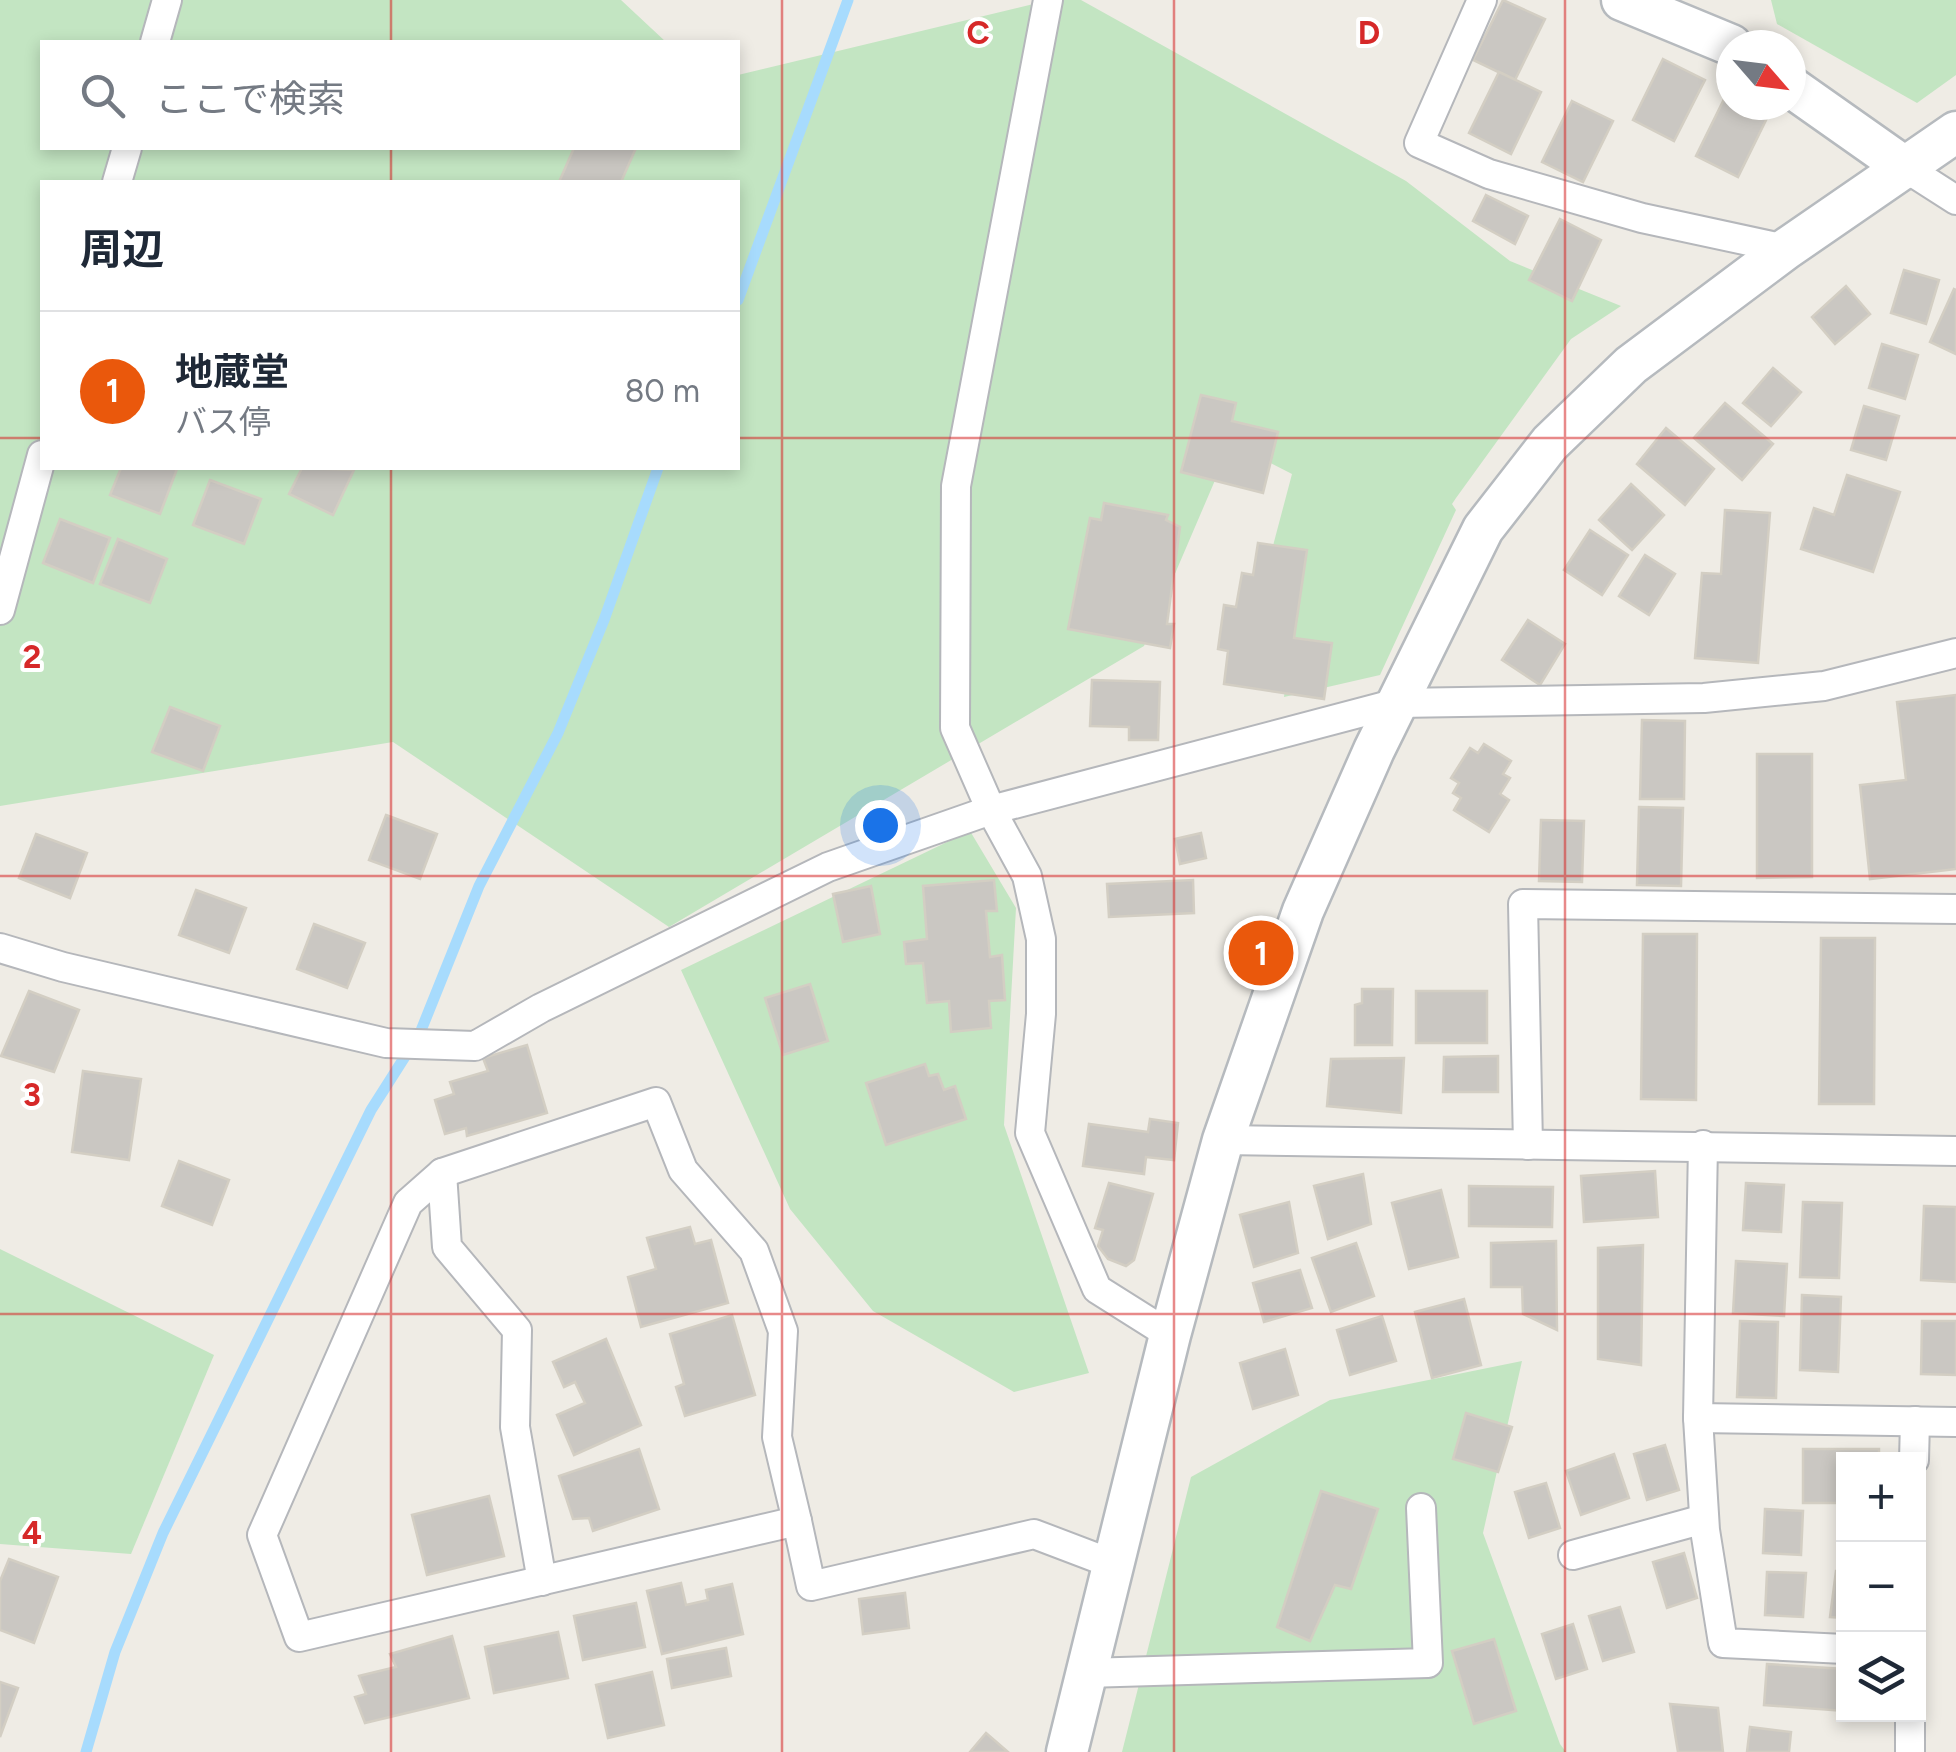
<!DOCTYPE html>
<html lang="ja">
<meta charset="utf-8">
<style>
:root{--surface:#fff;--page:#f6f6f7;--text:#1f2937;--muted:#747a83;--line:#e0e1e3;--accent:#ea580c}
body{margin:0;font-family:Figtree,"Noto Sans JP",sans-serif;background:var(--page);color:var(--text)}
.controls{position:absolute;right:30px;bottom:30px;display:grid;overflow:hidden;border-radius:0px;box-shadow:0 5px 15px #0003}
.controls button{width:90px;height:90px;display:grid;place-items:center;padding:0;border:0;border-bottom:2px solid var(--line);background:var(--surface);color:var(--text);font:50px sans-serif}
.compass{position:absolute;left:1716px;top:30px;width:90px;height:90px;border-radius:50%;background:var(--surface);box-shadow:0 5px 15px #0003;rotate:118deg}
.you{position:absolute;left:880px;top:825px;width:35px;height:35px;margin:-25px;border:8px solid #fff;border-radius:50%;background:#1a73e8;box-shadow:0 0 0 15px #1a73e833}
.badge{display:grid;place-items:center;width:65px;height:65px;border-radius:50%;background:var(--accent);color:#fff;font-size:32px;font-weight:700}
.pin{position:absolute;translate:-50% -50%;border:5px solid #fff;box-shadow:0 2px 10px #0006}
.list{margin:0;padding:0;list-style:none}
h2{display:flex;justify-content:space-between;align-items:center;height:130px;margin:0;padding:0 40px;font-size:42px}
h2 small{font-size:32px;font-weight:400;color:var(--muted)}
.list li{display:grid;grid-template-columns:65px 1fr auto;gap:30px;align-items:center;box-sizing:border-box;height:160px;padding:0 40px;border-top:2px solid var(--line)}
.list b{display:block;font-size:38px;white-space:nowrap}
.list p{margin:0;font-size:32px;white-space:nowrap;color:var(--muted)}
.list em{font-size:32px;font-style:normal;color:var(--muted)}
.icon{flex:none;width:55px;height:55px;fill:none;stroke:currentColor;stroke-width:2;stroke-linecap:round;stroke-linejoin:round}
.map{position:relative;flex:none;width:1956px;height:1752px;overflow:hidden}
.search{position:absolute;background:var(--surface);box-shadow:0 5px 15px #0003;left:40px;top:40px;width:700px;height:110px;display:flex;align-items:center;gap:25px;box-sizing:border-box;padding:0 35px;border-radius:0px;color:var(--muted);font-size:38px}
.panel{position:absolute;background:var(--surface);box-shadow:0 5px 15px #0003;left:40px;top:180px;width:700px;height:290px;border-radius:0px}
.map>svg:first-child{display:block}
</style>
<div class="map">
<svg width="1956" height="1752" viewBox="0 0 1956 1752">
<rect width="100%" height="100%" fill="#efece5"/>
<!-- green -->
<g fill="#c3e5c2" fill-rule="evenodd">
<path d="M0,0H621L666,42H42V148H738V75L1050,0H1081L1406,181L1510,261L1621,306L1571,339L1456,498L1452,504L1456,510L1380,675L1284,697L1296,589L1265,576L1292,474L1231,443L1144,646L669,927L393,742L0,806ZM42,182H738V468H42Z"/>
<path d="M1771,0H1956V75L1917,103L1777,24Z"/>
<path d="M970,831L1016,908L1004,1125L1089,1373L1014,1392L873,1311L790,1209L681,970Z"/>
<path d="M0,1249L214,1355L131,1554L0,1544Z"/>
<path d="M1522,1361L1483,1533L1560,1744L1566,1752H1122L1191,1477L1330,1400Z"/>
</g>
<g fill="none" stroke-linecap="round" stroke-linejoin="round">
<!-- stream -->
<g stroke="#a7dbfd" stroke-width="11">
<path d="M738,300L848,0"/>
<path d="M86,1752L115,1652L163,1533L371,1110L420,1033L479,886L558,733L604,620L658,468"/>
</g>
</g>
<!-- building -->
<g fill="#cac7c2" stroke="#d3cec3" stroke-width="2.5">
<path d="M1503,0L1545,19L1515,80L1473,60Z"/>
<path d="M1663,59L1705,80L1674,141L1633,120Z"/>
<path d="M1499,72L1541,92L1511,154L1469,133Z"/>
<path d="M1726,95L1731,97V105H1747L1768,116L1738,177L1696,156Z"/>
<path d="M1572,101L1613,121L1583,182L1542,162Z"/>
<path d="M574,148H636L621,182H559Z"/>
<path d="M1486,195L1528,216L1515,244L1473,221Z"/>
<path d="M1560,219L1601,240L1572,301L1529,280Z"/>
<path d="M1904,270L1939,280L1926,324L1891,313Z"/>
<path d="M1846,286L1870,314L1835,344L1812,317Z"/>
<path d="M1954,289L1956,290V354L1930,342Z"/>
<path d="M1882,344L1918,355L1905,399L1869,388Z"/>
<path d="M1773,368L1801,392L1771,426L1743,403Z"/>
<path d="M1201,395L1236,403L1232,421L1278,432L1263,493L1181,472Z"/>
<path d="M1725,403L1773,444L1742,480L1694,438Z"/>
<path d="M1864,406L1899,416L1886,460L1851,450Z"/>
<path d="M1666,428L1714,469L1685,505L1637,464Z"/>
<path d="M121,468L177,469L160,514L110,495Z"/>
<path d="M302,468L354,470L333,515L289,494Z"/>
<path d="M1847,475L1900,492L1873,572L1801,549L1814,508L1834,515Z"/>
<path d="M210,480L261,499L244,544L193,525Z"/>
<path d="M1631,484L1664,515L1632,550L1599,520Z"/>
<path d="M1104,503L1168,515L1166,520L1180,527L1167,624H1174L1170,648L1068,629L1090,518L1101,520Z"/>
<path d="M1725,510L1770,513L1758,663L1695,658L1702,573L1721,574Z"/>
<path d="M60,519L110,538L93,583L43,563Z"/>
<path d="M1590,530L1628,555L1602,595L1564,570Z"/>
<path d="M118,539L167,559L150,603L100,584Z"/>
<path d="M1258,543L1307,550L1294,638L1332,643L1324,699L1224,684L1228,651L1218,649L1224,605L1236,607L1242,573L1253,575Z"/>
<path d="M1645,555L1675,574L1649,615L1619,596Z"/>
<path d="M1528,620L1565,644L1540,685L1502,660Z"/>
<path d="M1092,680L1160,682L1158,740H1129V727L1090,726Z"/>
<path d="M1956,695V869L1870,879L1860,785L1906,780L1897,702Z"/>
<path d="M170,707L220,726L203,771L152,752Z"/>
<path d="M1642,720L1685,721L1684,799H1640Z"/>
<path d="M1484,744L1511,761L1503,774L1510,778L1500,794L1509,800L1489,832L1454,810L1461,798L1453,793L1459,783L1451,778L1470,748L1478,753Z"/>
<path d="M1757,754H1812V877L1757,878Z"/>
<path d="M1639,807L1683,808L1681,886L1637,885Z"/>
<path d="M386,815L437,834L420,879L369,860Z"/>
<path d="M1541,820L1584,821L1582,882L1539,881Z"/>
<path d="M1201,833L1206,858L1180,864L1175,839Z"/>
<path d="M36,834L87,853L70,898L19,878Z"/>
<path d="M994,880L997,911H986L990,957L1002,955L1005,1000L989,1001L991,1028L951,1032L949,1001L927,1003L923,963L906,964L904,942L927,939L923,886Z"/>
<path d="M1193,880L1194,913L1109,917L1107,884Z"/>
<path d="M871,886L880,934L843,942L833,894Z"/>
<path d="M196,890L246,908L229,953L179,935Z"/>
<path d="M314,924L365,943L347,988L297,969Z"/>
<path d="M1643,934H1697L1696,1100L1641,1099Z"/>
<path d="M1821,938H1875L1874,1104H1819Z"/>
<path d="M810,984L828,1041L783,1055L765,998Z"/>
<path d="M1362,989H1393L1392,1045H1355V1005L1362,1003Z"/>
<path d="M29,991L79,1010L54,1072L1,1056Z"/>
<rect x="1416" y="991" width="71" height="52"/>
<path d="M527,1045L547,1113L467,1136L466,1128L445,1134L435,1100L454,1094L450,1082L488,1071L483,1058Z"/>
<path d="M1498,1056V1092H1443L1444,1057Z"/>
<path d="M1404,1058L1401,1113L1327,1106L1331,1059Z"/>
<path d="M925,1064L929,1076L938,1074L944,1090L955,1086L966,1119L886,1145L866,1083Z"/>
<path d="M83,1071L141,1079L129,1160L72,1152Z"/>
<path d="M1150,1119L1178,1123L1174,1160L1146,1157L1144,1174L1083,1166L1089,1124L1148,1132Z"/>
<path d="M179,1161L229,1180L212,1225L162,1206Z"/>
<path d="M1655,1171L1658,1217L1584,1222L1581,1176Z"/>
<path d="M1363,1174L1371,1224L1328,1239L1314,1186Z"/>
<path d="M1109,1183L1153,1194L1134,1260L1126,1266L1108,1259L1098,1246L1103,1230L1095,1228Z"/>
<path d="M1746,1183L1784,1185L1781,1232L1743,1230Z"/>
<path d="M1469,1186L1553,1187L1552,1227L1469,1226Z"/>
<path d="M1441,1190L1458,1257L1409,1269L1392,1203Z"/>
<path d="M1289,1202L1298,1253L1254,1267L1240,1215Z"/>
<path d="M1803,1202L1842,1203L1839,1278L1800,1277Z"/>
<path d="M1924,1206L1956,1207V1282L1921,1280Z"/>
<path d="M690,1227L695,1244L711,1240L728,1303L641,1327L628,1277L656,1269L647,1238Z"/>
<path d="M1556,1241L1557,1330L1523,1314L1522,1287H1491V1243Z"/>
<path d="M1356,1243L1374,1296L1331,1312L1312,1258Z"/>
<path d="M1643,1245L1641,1365L1598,1359V1248Z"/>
<path d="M1736,1261L1787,1264L1784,1316L1733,1313Z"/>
<path d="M1300,1270L1312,1308L1264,1322L1253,1283Z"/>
<path d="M1802,1295L1841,1297L1838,1372L1800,1370Z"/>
<path d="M1464,1299L1481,1365L1432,1378L1415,1312Z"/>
<path d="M732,1315L755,1395L685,1416L676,1387L684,1384L670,1334Z"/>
<path d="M1382,1316L1396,1361L1350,1375L1337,1330Z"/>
<path d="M1740,1321L1778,1322L1776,1398L1737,1397Z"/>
<path d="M1922,1321H1956V1375L1921,1374Z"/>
<path d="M606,1339L641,1425L574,1455L557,1415L585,1403L575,1382L564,1387L553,1362Z"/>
<path d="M1285,1349L1298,1395L1253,1409L1240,1363Z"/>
<path d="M1466,1413L1512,1427L1498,1472L1453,1459Z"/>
<path d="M1665,1445L1679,1490L1647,1500L1634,1454Z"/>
<path d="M639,1449L659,1509L593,1531L589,1518L573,1519L559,1476Z"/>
<path d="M1803,1449H1879V1460H1844V1503H1803Z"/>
<path d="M1614,1454L1629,1498L1581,1515L1566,1471Z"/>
<path d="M1546,1483L1560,1528L1529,1538L1515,1492Z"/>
<path d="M1321,1491L1378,1509L1351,1589L1335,1585L1310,1641L1277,1627Z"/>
<path d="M489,1496L504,1556L427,1575L412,1515Z"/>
<path d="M1765,1509L1803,1511L1801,1555L1763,1553Z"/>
<path d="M1684,1553L1697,1598L1667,1608L1653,1562Z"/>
<path d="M9,1559L58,1577L34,1643L0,1630V1581Z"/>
<path d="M1836,1571H1844V1618L1830,1617Z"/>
<path d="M1767,1572L1806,1573L1803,1617L1765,1615Z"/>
<path d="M681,1583L686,1605L708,1600L706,1590L732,1584L743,1634L662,1654L647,1591Z"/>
<path d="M905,1593L909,1628L863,1634L859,1599Z"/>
<path d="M636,1603L645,1647L583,1660L574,1616Z"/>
<path d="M1620,1607L1634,1652L1603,1661L1589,1616Z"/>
<path d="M1573,1624L1587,1669L1556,1679L1542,1634Z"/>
<path d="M558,1632L568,1678L494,1693L485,1647Z"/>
<path d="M452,1636L469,1698L365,1723L355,1697L366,1694L359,1676L396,1667L390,1654Z"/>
<path d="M1494,1639L1516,1711L1474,1724L1452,1651Z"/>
<path d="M726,1648L731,1676L672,1688L667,1659Z"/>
<path d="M1767,1664L1844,1669V1711L1764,1705Z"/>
<path d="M652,1672L664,1725L608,1738L596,1685Z"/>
<path d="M0,1682L18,1688L0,1737Z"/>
<path d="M1670,1704L1718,1708L1723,1752H1678Z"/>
<path d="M1750,1727L1791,1732L1789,1752H1747Z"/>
<path d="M986,1733L1008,1752H970Z"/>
</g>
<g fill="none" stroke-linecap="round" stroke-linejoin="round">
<!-- street casing -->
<g stroke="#b5b7bb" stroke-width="32">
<g id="street">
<path d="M1048,0L956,486L955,728L991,810L1027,876L1041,939V1014L1030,1133L1097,1289L1170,1335"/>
<path d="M1482,0L1419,143L1489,174L1642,218L1786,249"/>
<path d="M155,42L167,0"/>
<path d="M1906,168L1956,200"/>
<path d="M117,182L127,148"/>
<path d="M0,610L42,455"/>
<path d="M0,948L63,967L386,1043L475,1046L541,1008L828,867L991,810L1397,703L1704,698L1824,686L1956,653"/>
<path d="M656,1102L683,1170L754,1251L783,1331L777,1437L797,1521L299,1637L262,1535L408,1203L442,1173Z"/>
<path d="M1223,1140L1956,1151"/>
<path d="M1528,1145L1523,904L1956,909"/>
<path d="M1703,1145L1698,1418L1956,1422"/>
<path d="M442,1173L447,1247L517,1330L515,1427L542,1581"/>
<path d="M1698,1418L1705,1530L1723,1643L1844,1649"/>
<path d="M1914,1460L1915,1421"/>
<path d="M797,1521L811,1586L1034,1534L1113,1564"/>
<path d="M1573,1555L1704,1519"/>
<path d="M1086,1673L1428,1663L1421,1508"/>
<path d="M1910,1752V1714"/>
</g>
</g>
<!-- secondary casing -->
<g stroke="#b6babe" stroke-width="45">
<g id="secondary">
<path d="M1622,0L1731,45"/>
<path d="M1791,87L1906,168"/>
<path d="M1067,1752L1170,1335L1223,1140L1303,911L1374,750L1483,529L1550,443L1631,365L1786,249L1956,132"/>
</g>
</g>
<!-- street -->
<use href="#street" stroke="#fff" stroke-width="28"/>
<!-- secondary -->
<use href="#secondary" stroke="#fff" stroke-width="40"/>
</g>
<!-- grid -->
<path fill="none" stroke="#d62828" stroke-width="2.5" stroke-opacity="0.55" d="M391,0V42M782,0V1752M1174,0V1752M1565,0V1752M391,148V182M0,438H42M738,438H1956M391,468V1752M0,876H1956M0,1314H1956"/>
<g font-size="32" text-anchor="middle" font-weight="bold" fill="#d62828" stroke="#fff" stroke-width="8" stroke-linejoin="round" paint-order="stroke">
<text x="978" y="44">C</text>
<text x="1369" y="44">D</text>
<text x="32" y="668">2</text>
<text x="32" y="1106">3</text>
<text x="32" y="1544">4</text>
</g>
</svg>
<div class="controls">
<button>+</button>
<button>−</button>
<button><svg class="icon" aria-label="layers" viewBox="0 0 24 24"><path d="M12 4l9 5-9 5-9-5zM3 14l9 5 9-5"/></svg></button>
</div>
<svg class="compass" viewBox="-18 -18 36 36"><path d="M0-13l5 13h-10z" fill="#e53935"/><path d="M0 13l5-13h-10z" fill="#747a83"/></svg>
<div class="you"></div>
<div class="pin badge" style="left:1261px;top:953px">1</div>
<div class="search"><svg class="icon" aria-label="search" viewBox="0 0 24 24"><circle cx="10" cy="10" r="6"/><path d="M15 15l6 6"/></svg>ここで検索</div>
<section class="panel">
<h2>周辺<small></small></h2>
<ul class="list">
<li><span class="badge">1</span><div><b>地蔵堂</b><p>バス停</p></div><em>80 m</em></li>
</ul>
</section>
</div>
